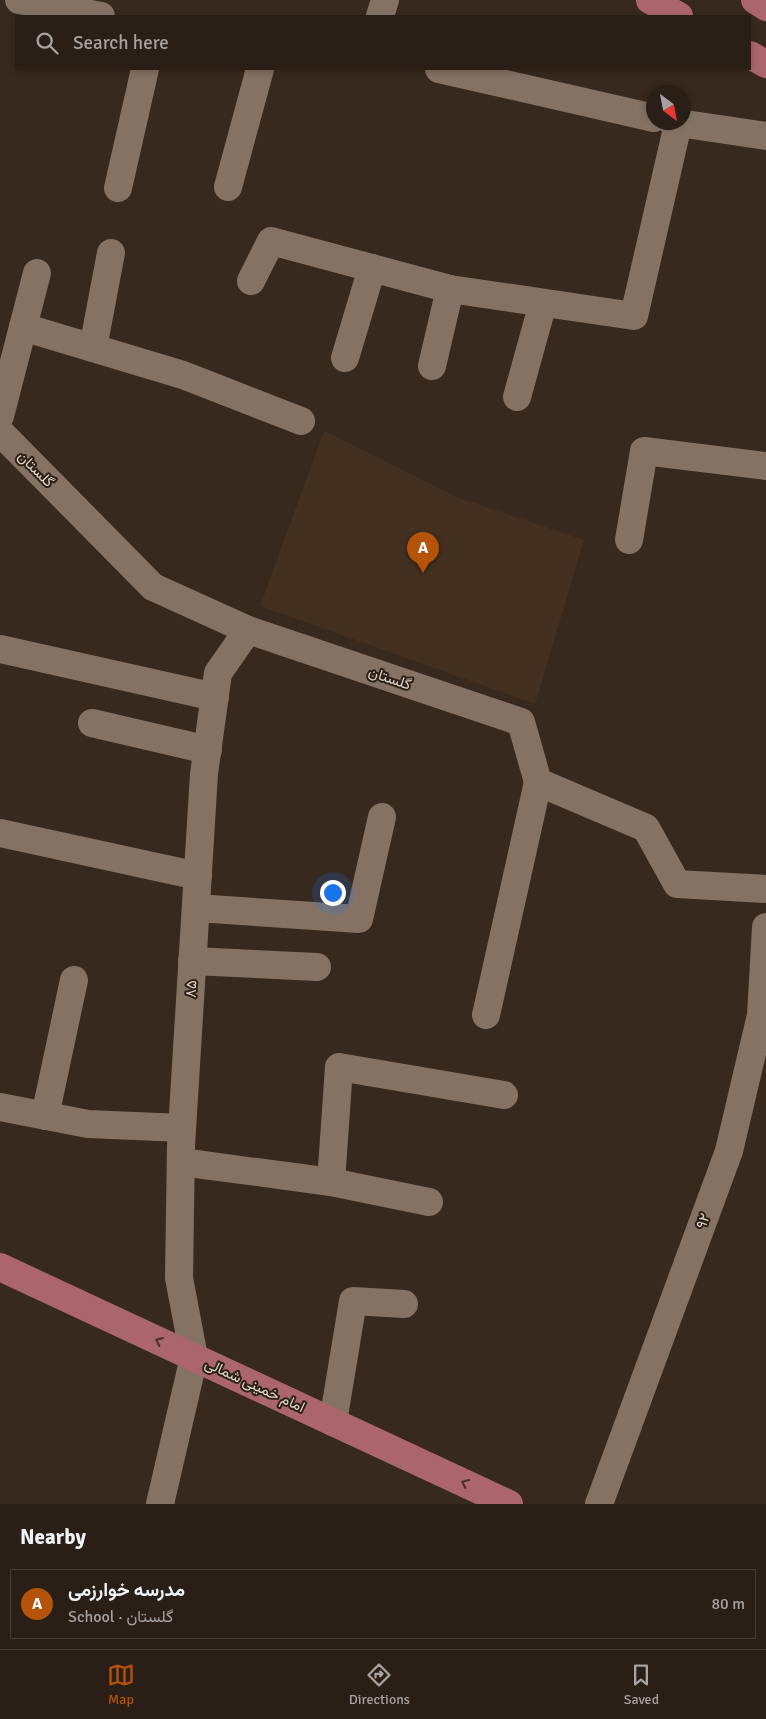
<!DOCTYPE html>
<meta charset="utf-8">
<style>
:root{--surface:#291f16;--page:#352c23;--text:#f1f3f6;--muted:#a5a2a1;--line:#453d35;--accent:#b45309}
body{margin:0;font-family:Signika,Vazirmatn,sans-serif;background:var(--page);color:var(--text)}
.compass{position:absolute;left:646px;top:85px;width:45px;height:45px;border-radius:50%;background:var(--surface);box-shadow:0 2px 8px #0003;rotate:148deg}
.you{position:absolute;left:332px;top:892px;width:18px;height:18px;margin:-12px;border:4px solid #fff;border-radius:50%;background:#1a73e8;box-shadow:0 0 0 8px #1a73e833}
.badge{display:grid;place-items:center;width:32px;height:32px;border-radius:50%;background:var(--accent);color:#fff;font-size:16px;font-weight:700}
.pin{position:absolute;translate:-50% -41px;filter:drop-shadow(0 1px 2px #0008)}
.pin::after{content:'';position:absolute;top:26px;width:18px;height:15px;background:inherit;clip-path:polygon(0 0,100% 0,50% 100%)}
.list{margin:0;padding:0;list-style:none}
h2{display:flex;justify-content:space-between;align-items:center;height:65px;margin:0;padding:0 20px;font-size:21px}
h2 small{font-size:16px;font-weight:400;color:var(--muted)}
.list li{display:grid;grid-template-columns:32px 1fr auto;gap:15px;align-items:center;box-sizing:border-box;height:70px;margin:0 10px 10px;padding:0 10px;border:1px solid var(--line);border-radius:0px}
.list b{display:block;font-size:19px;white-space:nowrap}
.list p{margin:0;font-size:16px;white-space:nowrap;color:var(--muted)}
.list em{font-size:16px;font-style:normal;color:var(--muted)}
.icon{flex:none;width:28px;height:28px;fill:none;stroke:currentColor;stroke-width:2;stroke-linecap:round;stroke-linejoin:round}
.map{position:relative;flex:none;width:766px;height:1504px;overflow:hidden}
.search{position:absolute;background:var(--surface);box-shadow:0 2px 8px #0003;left:15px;right:15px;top:15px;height:55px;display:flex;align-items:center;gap:12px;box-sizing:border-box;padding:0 18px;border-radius:0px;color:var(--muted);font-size:19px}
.sheet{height:145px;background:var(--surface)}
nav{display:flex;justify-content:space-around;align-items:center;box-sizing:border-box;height:70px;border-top:1px solid var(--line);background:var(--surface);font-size:14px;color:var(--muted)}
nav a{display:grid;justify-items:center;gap:2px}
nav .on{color:var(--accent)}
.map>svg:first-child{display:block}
</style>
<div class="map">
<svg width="766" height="1504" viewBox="0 0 766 1504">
<rect width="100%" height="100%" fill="#37291d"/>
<!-- built -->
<path fill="#433020" d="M324,431L457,497L584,540L535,704L260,606Z"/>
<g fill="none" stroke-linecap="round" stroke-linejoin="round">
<!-- minor -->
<g stroke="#847365" stroke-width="28">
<path d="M19,0L101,16"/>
<path d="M380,16L385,0"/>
<path d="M439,69L654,118"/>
<path d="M672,122L766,136"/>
<path d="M228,187L260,69"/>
<path d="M118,188L145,69"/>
<path d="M251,281L271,241L450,289L634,316L678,124"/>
<path d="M23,327L183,375L301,421"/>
<path d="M93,348L111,253"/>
<path d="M345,358L372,268"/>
<path d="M432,366L450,289"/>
<path d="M517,397L543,303"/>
<path d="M0,416L37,273"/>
<path d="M0,432L153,587L248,630L521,722L538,782L646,828L677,884L766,889"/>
<path d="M629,540L644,451L766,466"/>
<path d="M0,649L215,697"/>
<path d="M92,723L208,750"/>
<path d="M0,833L198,876"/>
<path d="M196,908L359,919L382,817"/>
<path d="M192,961L317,967"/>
<path d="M486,1015L538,782"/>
<path d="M0,1107L88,1124L182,1128"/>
<path d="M45,1116L74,980"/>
<path d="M181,1162L331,1182L339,1067L504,1095"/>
<path d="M331,1182L429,1202"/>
<path d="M333,1422L353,1301L404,1304"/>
<path d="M160,1504L194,1357L179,1278L181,1146L204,774L218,673L248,630"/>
<path d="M599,1504L729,1151L761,1015L766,927"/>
</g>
<!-- major -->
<g stroke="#aa656d" stroke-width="28">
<path d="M650,0L679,16"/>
<path d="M755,0L766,7"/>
<path d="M750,55L766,64"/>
<path d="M0,1267L509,1504"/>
</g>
</g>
<!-- one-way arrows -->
<defs><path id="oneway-chevron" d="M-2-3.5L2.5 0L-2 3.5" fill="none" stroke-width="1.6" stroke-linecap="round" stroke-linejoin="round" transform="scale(1.25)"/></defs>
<g stroke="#4c312a">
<use href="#oneway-chevron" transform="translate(159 1341) rotate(-155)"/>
<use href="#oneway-chevron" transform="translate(465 1483) rotate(-155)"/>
</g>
<g text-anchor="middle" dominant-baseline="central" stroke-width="4" stroke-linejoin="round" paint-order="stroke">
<!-- street labels -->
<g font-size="15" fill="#dfd6ce" stroke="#2d2014">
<text transform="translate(36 469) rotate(45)">گلستان</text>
<text transform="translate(390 678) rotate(19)">گلستان</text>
<text transform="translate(191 989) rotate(-87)">۸۵</text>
<text transform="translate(703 1221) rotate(-70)">۹۲</text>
<text transform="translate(255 1385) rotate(25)">امام خمینی شمالی</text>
</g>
</g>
</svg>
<svg class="compass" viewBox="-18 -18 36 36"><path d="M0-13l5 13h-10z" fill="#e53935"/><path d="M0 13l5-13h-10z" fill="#a5a2a1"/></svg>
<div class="you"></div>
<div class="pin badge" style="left:423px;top:573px">A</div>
<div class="search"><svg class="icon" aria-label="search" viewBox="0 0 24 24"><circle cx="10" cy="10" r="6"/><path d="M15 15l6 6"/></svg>Search here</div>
</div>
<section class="sheet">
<h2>Nearby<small></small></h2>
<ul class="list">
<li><span class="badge">A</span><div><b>مدرسه خوارزمی</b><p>School · گلستان</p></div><em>80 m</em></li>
</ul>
</section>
<nav>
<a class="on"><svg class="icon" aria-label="map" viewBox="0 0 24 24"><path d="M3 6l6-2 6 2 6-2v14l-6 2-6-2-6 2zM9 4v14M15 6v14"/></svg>Map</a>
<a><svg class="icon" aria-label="directions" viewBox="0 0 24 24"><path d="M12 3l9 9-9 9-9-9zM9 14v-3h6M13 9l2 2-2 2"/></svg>Directions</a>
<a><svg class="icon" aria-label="saved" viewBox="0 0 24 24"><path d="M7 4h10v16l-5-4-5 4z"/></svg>Saved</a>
</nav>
